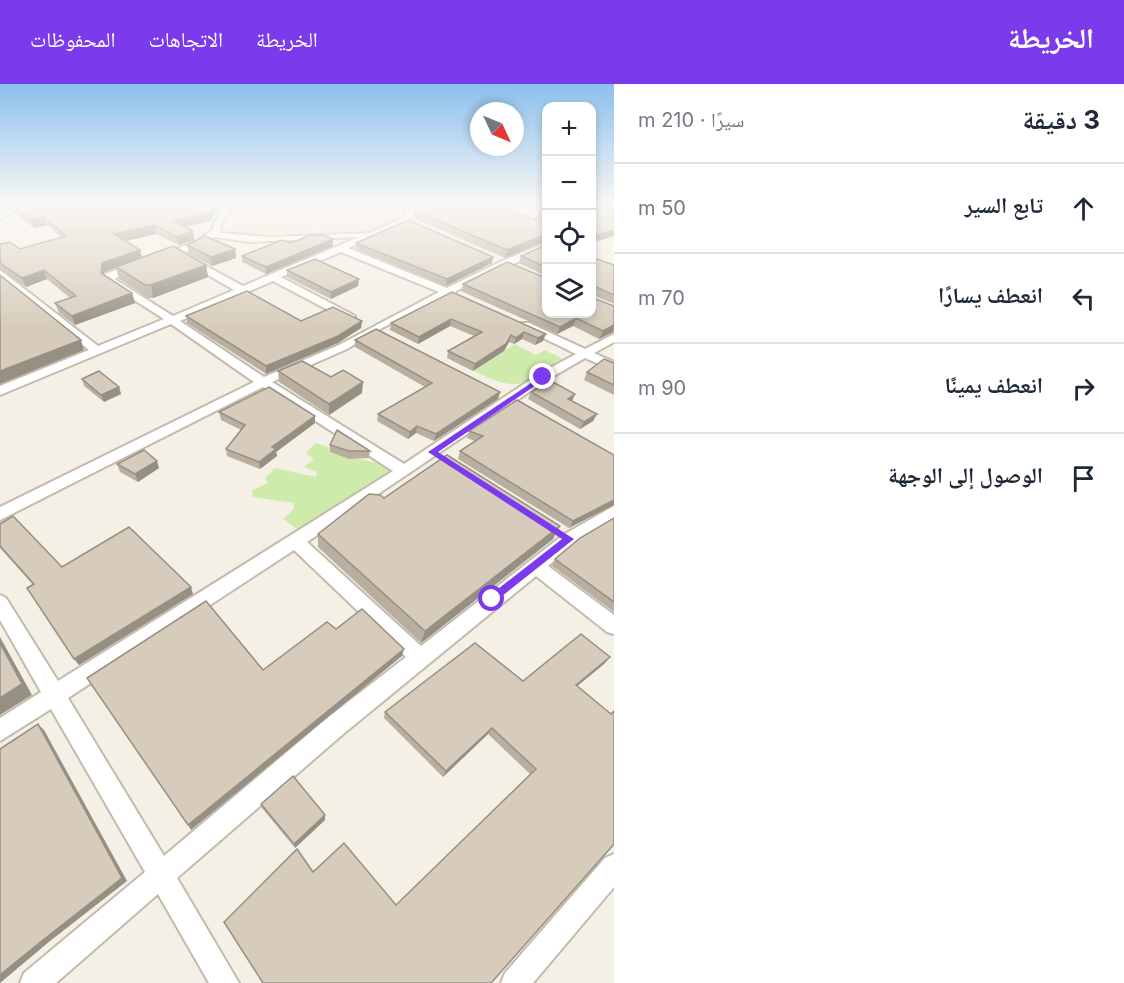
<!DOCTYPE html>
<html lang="ar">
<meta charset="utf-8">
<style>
:root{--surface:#fff;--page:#f2f2f3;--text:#1f2937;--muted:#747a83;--line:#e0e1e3;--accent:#7c3aed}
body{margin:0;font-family:Inter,"Noto Naskh Arabic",sans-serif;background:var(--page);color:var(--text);direction:rtl}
.controls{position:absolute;right:18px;top:18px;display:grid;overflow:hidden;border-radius:12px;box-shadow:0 3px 9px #0003}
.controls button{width:54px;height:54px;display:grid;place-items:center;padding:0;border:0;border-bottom:2px solid var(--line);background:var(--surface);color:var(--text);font:30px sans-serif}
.compass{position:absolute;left:470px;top:18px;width:54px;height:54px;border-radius:50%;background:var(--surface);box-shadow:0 3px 9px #0003;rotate:134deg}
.stop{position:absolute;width:18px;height:18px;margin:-14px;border:4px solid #7c3aed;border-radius:50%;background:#fff}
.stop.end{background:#7c3aed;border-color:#fff;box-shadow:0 2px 6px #0008}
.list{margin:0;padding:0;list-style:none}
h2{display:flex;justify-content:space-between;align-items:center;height:78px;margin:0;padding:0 24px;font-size:26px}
h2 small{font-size:20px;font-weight:400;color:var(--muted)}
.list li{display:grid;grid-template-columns:39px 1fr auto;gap:18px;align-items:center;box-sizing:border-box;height:90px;padding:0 24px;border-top:2px solid var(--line)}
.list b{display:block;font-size:22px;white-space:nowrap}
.list em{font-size:20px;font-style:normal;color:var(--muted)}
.icon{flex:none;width:33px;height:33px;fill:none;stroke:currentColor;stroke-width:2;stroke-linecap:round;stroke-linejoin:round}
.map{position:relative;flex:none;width:614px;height:899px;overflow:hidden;direction:ltr}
header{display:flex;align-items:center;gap:36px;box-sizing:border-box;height:84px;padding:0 30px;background:var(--accent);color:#fff}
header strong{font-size:28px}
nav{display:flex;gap:33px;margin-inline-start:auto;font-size:21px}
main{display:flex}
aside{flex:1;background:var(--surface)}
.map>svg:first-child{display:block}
</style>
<header>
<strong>الخريطة</strong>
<nav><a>الخريطة</a><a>الاتجاهات</a><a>المحفوظات</a></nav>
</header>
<main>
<aside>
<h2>3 دقيقة<small>سيرًا · 210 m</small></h2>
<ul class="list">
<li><svg class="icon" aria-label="ahead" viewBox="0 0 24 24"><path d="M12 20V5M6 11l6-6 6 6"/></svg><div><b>تابع السير</b></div><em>50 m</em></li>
<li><svg class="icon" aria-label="left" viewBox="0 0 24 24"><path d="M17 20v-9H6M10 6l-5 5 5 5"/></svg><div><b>انعطف يسارًا</b></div><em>70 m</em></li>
<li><svg class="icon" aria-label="right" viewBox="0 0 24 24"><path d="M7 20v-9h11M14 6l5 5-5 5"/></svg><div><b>انعطف يمينًا</b></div><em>90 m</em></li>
<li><svg class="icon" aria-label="arrive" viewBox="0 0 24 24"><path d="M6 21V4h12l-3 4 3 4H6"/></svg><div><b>الوصول إلى الوجهة</b></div></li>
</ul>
</aside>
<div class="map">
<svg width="614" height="899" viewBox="0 0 614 899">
<rect width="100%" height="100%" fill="#f4f0e6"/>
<!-- education -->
<path fill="#eee5cf" d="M241,120H403L404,131L376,148L311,144L288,149H230Z"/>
<!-- green -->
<g fill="#cfebac">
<path d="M515,260L536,271L545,266L567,277C525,300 519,310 474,287Z"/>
<path d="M316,359L332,364L330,368C352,376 376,374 394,388L301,448L283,435L294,425V419L253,413L252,406L268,399L265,394L275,384L316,393L317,388L304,383L314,375L306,369Z"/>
</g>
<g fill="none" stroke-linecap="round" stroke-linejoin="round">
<!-- street casing -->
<g stroke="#c3bbab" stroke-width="4">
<g id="street">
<path d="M20,120H29L0,135V130Z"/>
<path d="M225,120H233L221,141L220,149L270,153L370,149L403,134L408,124L433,120L414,128L409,138L348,164L447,204L502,177L546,159V165L456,207V211H448L382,244L347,265L272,298L404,380L539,290L576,270L521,243V239H529L585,265L614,250V258L594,269L614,278V287L585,274L547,296L307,458L421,562L563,451L614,422V436L575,459L548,482L614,531V550L607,548L536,492L342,651L177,794L239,899H209L158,810L56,899H20L24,889L145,788L51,625L0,657V634L41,608L0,536V511L6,514L58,597L393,387L263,303L0,436V423L254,298L171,240L0,311V302L89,266L0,194V186L98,262L164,235L106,198L105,190L195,158L213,146V141ZM215,153L250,158L359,153L243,202L191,174H185V178L234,206L173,232L114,195L201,162ZM341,168L439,208L339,261L264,293L180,237L273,197L347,236H355V232L281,193ZM294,466L406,573L326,635L164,772L68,614Z"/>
<path d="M546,126V130L524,136L520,134Z"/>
<path d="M614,770V803L533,899H501L505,889L605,774Z"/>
</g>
</g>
<!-- street -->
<use href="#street" fill="#fff" fill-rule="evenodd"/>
</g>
<!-- wall -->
<g fill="#b9afa1">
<path d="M4,120H219L211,137L185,143L194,156L179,161L156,150L126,157L140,166L142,174L206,181L208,193L153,214H148L119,195L116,184L104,188V191L132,209L135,219L75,241L59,229L55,219L70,214L47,195L26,203L0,186V160L20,165L61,153L47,141L34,144L16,129L13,121L8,123Z"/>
<path d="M546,125V138L537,134L539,128Z"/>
<path d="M415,127L546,140V158L545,157L505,174L414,134Z"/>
<path d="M333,155V162L266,190L242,178V172L291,159Z"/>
<path d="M356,159L492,179L446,202L356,165Z"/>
<path d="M187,161L235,165L236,174L212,182L189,170Z"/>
<path d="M546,161V192L519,179L521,172Z"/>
<path d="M591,173L614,181V220L593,211V214L614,222V249L613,248L599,255L573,242L557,250L461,207L463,200L546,230Z"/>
<path d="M287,186L358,202L331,215L287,193Z"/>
<path d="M452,208L543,257L535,261L522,255L514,260L509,258L504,267L473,287L447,274L448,267L474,252L450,242L418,260L390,246L391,239Z"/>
<path d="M186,232L301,237H362L361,244L338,259L266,290L187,239Z"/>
<path d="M355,256L500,308L498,315L434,357L416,349L408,355L377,337L378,330L425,303L355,263Z"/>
<path d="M614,279V311L584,296L587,288Z"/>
<path d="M278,287L362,309L329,331L279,298Z"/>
<path d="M82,295L119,303L121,310L104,318L84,302Z"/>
<path d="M531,308L575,310L572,317L597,330L593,337L580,345L528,315Z"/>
<path d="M219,328L315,332V339L276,368L277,372L260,385L227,372L226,365L241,346L221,336Z"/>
<path d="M469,347L614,371L569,444L458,375L460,367L475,357L467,354Z"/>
<path d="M330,361L370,367L369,374L349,375L330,368Z"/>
<path d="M117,380L159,384L138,398L120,388Z"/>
<path d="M384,414L553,455L421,559L318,463V450Z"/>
<path d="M614,434V528L552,482L555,475Z"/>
<path d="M0,440L62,483L193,510L79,581L27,504L33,501L0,464Z"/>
<path d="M610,573L604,580L577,602L491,899L313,788L396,821L530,690L488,650L443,693L384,634L385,628L523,597Z"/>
<path d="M261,720L325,736L295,764L262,724Z"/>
</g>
<!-- shaded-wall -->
<g fill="#968f83">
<path d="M7,120H16L8,123Z"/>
<path d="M214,120H219L211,137L175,145L174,137Z"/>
<path d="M45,133L47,141L34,144L31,135Z"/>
<path d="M155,141L156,150L117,159L114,150Z"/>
<path d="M614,146V152L591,159V153Z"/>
<path d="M193,147L194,156L179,161L177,153Z"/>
<path d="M546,150L545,157L505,174L507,166Z"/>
<path d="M333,155V162L266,190V183Z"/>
<path d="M235,165L236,174L212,182L211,173Z"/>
<path d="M140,166L142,174L104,188V198L101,189L102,179Z"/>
<path d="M493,173L492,179L446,202L447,195Z"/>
<path d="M206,181L208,193L153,214L151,201Z"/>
<path d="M44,186L47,195L26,203L22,194Z"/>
<path d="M359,195L358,202L331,215V208Z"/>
<path d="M132,209L135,219L75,241L72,232Z"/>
<path d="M576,234L573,242L557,250L560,243Z"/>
<path d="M451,235L450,242L418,260L419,253Z"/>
<path d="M362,237L361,244L338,259L266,290V282Z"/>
<path d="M614,241L613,248L599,255L603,247Z"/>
<path d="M524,248L522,255L514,260L516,254Z"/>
<path d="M546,250L543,257L535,261L538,254Z"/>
<path d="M511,251L509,258L504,267L473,287L475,280Z"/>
<path d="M81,256L84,266L0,300V287Z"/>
<path d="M363,298L362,309L329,331V320Z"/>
<path d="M119,303L121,310L104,318L101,311Z"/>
<path d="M500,308L498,315L434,357L436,350Z"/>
<path d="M575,310L572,317L568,315Z"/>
<path d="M597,330L593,337L580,345L584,338Z"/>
<path d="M315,332V339L276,368L277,372L260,385L259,378L272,363Z"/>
<path d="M417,342L416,349L408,355L410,348Z"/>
<path d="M157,377L159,384L138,398L135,390Z"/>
<path d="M614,416V421L569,444L573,437Z"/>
<path d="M560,442L553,455L421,559L425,547Z"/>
<path d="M191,503L193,510L79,581L74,575Z"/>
<path d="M0,553L32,611L0,631Z"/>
<path d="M404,565L402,572L191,746L188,741Z"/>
<path d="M610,573L604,580L570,608L576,601Z"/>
<path d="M38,640L44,646L127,797L50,857L0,899V891Z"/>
<path d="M492,644L488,650L443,693L446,687Z"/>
<path d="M325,731V736L295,764L294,760Z"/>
</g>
<!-- building -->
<g fill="#d7ccbb" stroke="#968f83" stroke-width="1.5">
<path d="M16,120H214L210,128L174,137L193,147L177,153L155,141L114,150L140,166L102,179L101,189L132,209L72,232L55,219L76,212L44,186L22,194L0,179V160H1L10,158L20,165L66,152L45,133L31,135L13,121Z"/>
<path d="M425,120H497L546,140V150L507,166L415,127L418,123Z"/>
<path d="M591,120H614V146L591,153Z"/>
<path d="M546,125V131L539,128Z"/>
<path d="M408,136L493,173L447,195L356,159Z"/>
<path d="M311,151H323L333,155L266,183L242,172L282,156L291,159Z"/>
<path d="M205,152L235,165L211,173L187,161Z"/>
<path d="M546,161V183L521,172Z"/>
<path d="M173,162L206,181L151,201H145L116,183Z"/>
<path d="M591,173L614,181V211L596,203L593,206V214L614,222V241L603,247L576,234L560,243L463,200L507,178L546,194V230H591Z"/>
<path d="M315,175L359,195L331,208L287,186Z"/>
<path d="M0,191L81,256L0,287Z"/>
<path d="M247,207L301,237L333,223L362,237L338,252L266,282L186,232Z"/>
<path d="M452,208L546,250L538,254L524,248L516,254L511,251L506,260L475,280L448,267L482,248L451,235L419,253L391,239Z"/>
<path d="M376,245L500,308L436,350L417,342L410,348L378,330L432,299L355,256Z"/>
<path d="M604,275L614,279V301L587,288Z"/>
<path d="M302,277L331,293L343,286L363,298L329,320L278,287Z"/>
<path d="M99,287L119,303L101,311L82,295Z"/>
<path d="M551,297L575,310L568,315L597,330L584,338L531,308Z"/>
<path d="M269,303L315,332L272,363L276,365L259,378L226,365L245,341L219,328Z"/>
<path d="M517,316L614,371V416L573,437L460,367L483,352L469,347Z"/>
<path d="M337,346L370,367H349L330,361Z"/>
<path d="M144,366L157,377L135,390L117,380Z"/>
<path d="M447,371L560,442L425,547L318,450L369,410L380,411L384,414Z"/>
<path d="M13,432L62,483L129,443L191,503L74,575L27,504L34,500L0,462V440Z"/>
<path d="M614,434V518L555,475L580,454Z"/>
<path d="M206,517L263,586L327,538L336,545L362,525L404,565L188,741L87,594Z"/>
<path d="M581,550L610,573L576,601L611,630L614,627V760L491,899H263L224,838L297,765L313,788L344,759L396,821L536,685L492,644L446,687L385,628L475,559L523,597Z"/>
<path d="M0,559L22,600L0,614Z"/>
<path d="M38,640L122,794L43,856L0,891V665Z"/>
<path d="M293,692L325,731L294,760L261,720Z"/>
</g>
<!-- sky -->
<linearGradient id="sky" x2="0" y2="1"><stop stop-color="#8bc0ed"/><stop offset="0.49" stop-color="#faf8f4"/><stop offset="1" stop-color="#faf8f4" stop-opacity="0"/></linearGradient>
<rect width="614" height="245" fill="url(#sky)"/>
<!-- route -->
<path fill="#7c3aed" d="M543,291L545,295L438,368L574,455L492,520L487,515L489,512L562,455L428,368Z"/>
</svg>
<div class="controls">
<button>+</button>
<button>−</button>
<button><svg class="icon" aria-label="locate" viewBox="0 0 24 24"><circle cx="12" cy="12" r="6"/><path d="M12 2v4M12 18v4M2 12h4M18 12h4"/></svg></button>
<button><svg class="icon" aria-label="layers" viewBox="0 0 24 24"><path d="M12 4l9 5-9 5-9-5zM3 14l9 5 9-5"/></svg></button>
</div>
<svg class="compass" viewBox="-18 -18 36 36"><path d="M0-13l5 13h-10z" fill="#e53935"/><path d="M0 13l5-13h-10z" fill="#747a83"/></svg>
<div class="stop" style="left:492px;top:515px"></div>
<div class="stop end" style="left:543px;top:293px"></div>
</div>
</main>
